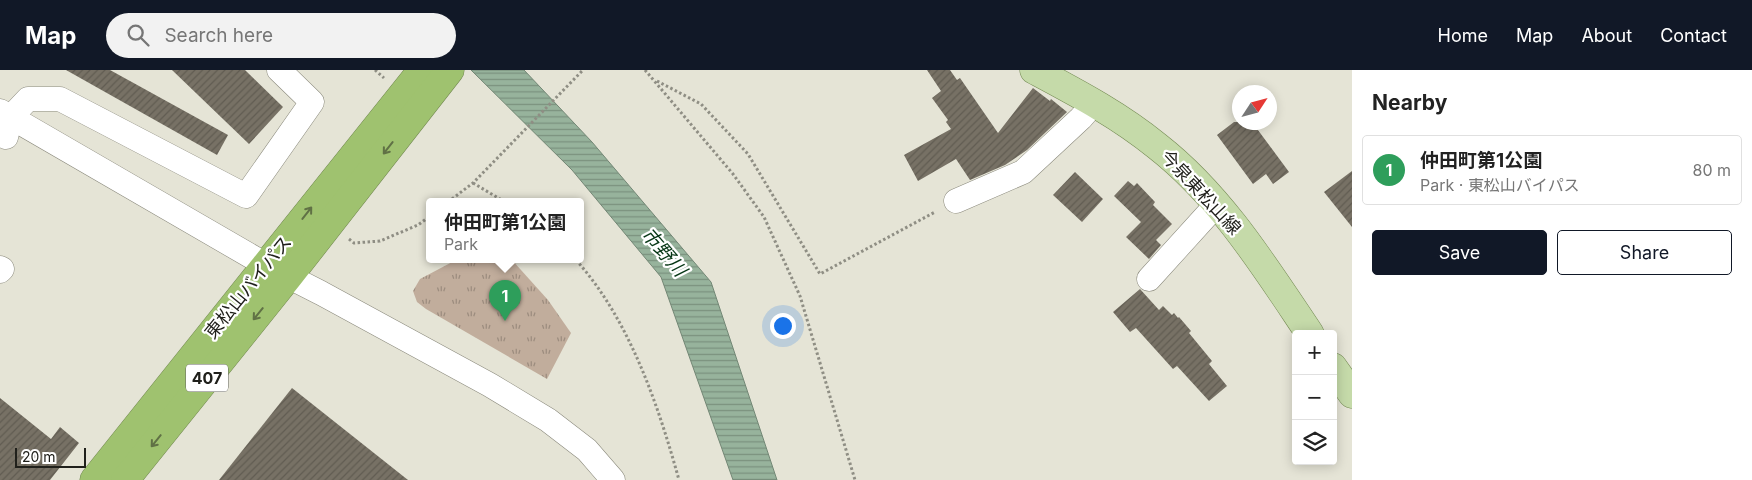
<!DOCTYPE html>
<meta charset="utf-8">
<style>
:root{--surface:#fff;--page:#f2f2f2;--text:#222;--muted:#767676;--line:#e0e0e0;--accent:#111827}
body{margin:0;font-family:Inter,"Noto Sans JP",sans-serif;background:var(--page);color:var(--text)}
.controls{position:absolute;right:15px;bottom:15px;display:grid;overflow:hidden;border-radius:5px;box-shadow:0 2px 12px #0003}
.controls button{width:45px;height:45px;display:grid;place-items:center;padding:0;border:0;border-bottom:1px solid var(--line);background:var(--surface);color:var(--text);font:25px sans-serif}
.compass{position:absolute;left:1232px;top:15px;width:45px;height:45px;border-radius:50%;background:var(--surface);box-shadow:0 2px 12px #0003;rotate:54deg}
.scale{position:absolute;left:15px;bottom:12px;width:71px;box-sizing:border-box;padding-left:5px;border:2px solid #20201b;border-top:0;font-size:14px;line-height:18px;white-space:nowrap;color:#20201b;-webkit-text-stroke:4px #fff;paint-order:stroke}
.you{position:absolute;left:782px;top:255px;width:18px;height:18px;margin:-12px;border:4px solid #fff;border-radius:50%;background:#1a73e8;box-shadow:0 0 0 8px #1a73e833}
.badge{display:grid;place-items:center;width:32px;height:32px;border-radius:50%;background:var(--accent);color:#fff;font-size:16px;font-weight:700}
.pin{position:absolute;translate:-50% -41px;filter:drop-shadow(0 1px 2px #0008)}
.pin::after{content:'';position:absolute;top:26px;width:18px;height:15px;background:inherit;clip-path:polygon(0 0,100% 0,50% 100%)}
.popup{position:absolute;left:426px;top:128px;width:158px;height:65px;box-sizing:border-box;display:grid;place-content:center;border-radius:5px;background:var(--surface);filter:drop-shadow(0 1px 4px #0005);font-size:16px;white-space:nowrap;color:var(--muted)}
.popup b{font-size:19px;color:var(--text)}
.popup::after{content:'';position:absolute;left:50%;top:100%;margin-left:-10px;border:10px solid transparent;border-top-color:var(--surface)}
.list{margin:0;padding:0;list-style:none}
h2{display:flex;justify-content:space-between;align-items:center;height:65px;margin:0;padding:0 20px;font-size:21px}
h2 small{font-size:16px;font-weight:400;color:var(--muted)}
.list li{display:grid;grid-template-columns:32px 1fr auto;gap:15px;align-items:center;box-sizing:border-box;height:70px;margin:0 10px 10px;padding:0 10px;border:1px solid var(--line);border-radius:5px}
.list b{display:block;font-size:19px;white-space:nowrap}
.list p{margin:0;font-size:16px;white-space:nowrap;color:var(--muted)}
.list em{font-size:16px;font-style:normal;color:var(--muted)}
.actions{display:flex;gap:10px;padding:15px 20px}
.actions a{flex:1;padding:11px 0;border:1px solid var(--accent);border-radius:5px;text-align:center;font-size:18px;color:var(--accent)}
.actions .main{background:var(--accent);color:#fff}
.icon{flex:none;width:28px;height:28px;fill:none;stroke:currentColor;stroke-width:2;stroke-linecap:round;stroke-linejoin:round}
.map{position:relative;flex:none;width:1352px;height:410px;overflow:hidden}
header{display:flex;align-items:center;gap:30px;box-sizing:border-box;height:70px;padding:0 25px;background:var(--accent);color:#fff}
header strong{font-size:24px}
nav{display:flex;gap:28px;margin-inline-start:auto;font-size:18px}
.search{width:350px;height:45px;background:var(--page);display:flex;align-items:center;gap:12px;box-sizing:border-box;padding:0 18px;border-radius:28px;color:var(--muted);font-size:19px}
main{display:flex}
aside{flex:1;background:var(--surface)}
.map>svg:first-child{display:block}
</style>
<header>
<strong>Map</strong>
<div class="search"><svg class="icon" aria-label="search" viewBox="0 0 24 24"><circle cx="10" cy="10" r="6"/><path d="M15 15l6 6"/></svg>Search here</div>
<nav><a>Home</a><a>Map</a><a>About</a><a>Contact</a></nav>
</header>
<main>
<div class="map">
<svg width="1352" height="410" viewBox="0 0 1352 410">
<defs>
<pattern id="park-tufts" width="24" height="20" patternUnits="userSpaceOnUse" patternTransform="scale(1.25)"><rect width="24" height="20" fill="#c1ad9c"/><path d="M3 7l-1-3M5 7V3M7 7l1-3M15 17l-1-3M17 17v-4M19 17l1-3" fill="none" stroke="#9c8c7e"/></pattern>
<pattern id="water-rules" width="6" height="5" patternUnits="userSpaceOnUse" patternTransform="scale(1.25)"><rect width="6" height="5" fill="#97b39c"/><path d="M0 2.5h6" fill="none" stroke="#7b917e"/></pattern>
<pattern id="building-hatch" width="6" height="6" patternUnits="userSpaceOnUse" patternTransform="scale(1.25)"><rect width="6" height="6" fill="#777165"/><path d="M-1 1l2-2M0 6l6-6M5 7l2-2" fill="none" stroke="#615c52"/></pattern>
</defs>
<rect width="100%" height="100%" fill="#e5e4d6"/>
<!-- park -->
<path fill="url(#park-tufts)" d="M456,190H512L548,230L571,263L547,309L426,239L417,232L413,221L420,209Z"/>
<!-- water -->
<path fill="url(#water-rules)" stroke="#738775" d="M471,0H524L592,72L711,212L777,410H733L661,207L572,100Z"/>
<!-- building -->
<g fill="url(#building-hatch)">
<path d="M66,0H110L228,65L217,85Z"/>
<path d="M172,0H245L283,37L249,74Z"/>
<path d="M927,0H950L957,10L960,8L998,63L1033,18L1050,31L1051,29L1067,42L1027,80L1005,95L970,110L956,89L918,111L904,85L951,59L946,52L948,50L932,28L941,21Z"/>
<path d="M1234,52H1252L1289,102L1273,114L1266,104L1253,114L1217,65Z"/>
<path d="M1352,101V157L1324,122Z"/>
<path d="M1075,102L1103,129L1082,152L1053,125Z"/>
<path d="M1128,111L1134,116L1137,113L1155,132L1153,135L1172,154L1156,170L1161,175L1149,189L1126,167L1141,152L1114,126Z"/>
<path d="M1140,219L1159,240L1163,236L1172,245L1174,243L1178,248L1179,247L1191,261L1189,263L1212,291L1209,294L1227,316L1209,331L1177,296L1173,299L1136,258L1130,262L1113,242Z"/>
<path d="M292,318L408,410H219Z"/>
<path d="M0,328L51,369L60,357L79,373L50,410H0Z"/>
</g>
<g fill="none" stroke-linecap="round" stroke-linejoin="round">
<!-- minor casing -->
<g stroke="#8a897c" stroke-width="25">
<g id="minor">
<path d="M0,41L266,195L321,223L490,315L548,350L587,380L613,410"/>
<path d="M6,67L11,47L28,29H60L246,126L312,32L279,0"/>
<path d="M956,131L1023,102L1081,48L1095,32"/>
<path d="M0,198L2,199L0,201"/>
<path d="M1149,209L1217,134"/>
</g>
</g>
<!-- major casing -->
<g stroke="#738952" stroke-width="29">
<g id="major">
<path d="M1034,0C1077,23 1119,45 1157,76C1221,126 1265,197 1310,264"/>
<path d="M1333,297L1352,324"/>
</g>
</g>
<!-- highway casing -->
<g stroke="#738952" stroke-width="29">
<g id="highway">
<path d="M94,410L422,0"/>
<path d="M125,410L289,206L450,0"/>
</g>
</g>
<!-- path -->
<g stroke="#8f8e84" stroke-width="3" stroke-dasharray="2.5 2.5" stroke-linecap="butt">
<path d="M375,0L384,8"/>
<path d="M645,0L733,104L764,147L800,226L855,410"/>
<path d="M657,11L701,34L748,84L820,204L935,142"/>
<path d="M473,113L505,132"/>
<path d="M448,132L473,113L583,0"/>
<path d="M349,169L354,173L380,171L418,155L430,146"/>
<path d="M576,190C629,249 658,334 679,410"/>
</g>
<!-- minor -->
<use href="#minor" stroke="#fff" stroke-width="24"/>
<!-- major -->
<use href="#major" stroke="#c5daa9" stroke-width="28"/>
<!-- highway -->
<use href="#highway" stroke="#9fc26f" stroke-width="28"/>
</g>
<!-- one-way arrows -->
<defs><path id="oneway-shaft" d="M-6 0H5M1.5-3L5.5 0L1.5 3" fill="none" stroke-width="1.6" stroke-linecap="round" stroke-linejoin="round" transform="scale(1.25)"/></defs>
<g stroke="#607145">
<use href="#oneway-shaft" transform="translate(388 78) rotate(128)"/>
<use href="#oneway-shaft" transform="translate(307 143) rotate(-52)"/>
<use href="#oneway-shaft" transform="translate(258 244) rotate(129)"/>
<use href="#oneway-shaft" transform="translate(156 371) rotate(129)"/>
</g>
<g text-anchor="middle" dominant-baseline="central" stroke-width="4.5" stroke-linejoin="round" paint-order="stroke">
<!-- shield labels -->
<rect fill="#fff" stroke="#63635f" stroke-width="1" x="186" y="294.5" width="42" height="27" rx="4"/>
<g font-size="16" font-weight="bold" fill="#20201b">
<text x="207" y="308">407</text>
</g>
<!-- street labels -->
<g font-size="18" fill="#20201b" stroke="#fff">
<text transform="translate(1201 122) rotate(47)">今泉東松山線</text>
<text transform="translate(248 217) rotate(-51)">東松山バイパス</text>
</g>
<!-- water labels -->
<g font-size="19" font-style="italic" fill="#063615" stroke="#fff">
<text transform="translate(664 182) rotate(49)">市野川</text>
</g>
</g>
</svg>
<div class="controls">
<button>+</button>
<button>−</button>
<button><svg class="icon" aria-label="layers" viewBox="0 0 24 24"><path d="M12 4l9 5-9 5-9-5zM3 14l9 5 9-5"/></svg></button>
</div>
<svg class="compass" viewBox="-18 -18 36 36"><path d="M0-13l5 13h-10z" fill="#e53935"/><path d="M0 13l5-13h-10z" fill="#767676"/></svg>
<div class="scale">20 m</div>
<div class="you"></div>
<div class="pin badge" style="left:505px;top:251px;background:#2e9e5b">1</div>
<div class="popup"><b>仲田町第1公園</b>Park</div>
</div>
<aside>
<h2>Nearby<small></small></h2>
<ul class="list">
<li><span class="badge" style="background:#2e9e5b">1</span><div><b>仲田町第1公園</b><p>Park · 東松山バイパス</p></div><em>80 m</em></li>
</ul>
<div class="actions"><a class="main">Save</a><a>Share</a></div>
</aside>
</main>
